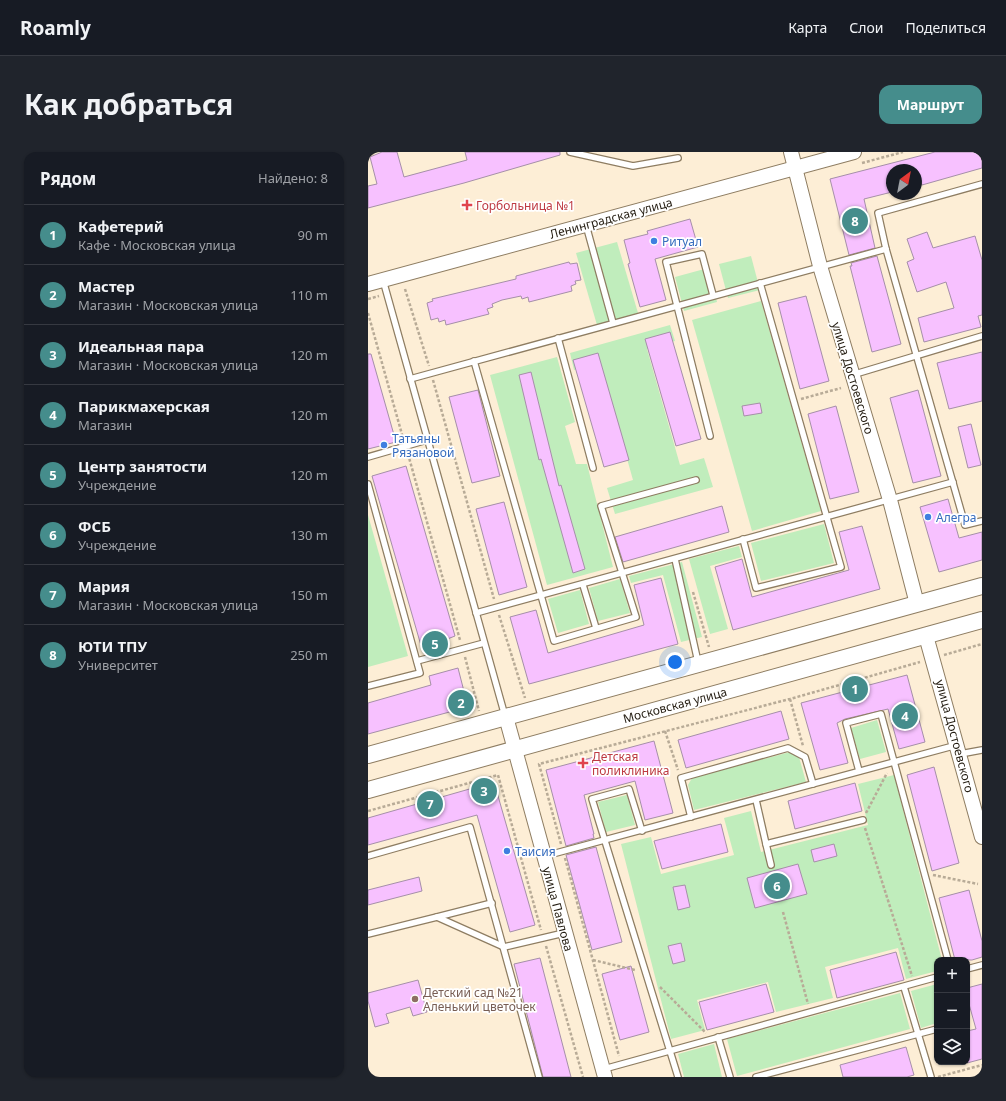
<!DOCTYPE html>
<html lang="ru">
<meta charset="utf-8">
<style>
:root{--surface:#171b24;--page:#20242c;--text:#f1f3f6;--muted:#9ea1a6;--line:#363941;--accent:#458d8c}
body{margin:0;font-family:"Noto Sans",sans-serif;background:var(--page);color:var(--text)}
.controls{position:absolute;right:12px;bottom:12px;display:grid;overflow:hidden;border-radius:8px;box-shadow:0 1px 3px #0004}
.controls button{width:36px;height:36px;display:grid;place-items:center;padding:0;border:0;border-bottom:1px solid var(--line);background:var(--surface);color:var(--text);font:20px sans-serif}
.compass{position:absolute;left:518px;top:12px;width:36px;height:36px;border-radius:50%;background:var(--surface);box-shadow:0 1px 3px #0004;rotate:32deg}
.you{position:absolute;left:307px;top:510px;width:14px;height:14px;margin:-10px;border:3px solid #fff;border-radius:50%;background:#1a73e8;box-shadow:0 0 0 6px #1a73e833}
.badge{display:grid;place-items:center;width:26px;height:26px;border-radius:50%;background:var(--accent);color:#fff;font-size:13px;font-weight:700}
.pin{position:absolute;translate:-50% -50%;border:2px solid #fff;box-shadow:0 1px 4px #0006}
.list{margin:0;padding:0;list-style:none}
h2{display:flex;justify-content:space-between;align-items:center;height:52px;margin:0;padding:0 16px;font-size:17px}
h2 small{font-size:13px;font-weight:400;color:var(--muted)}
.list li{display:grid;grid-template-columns:26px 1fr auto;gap:12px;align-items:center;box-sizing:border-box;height:60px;padding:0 16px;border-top:1px solid var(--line)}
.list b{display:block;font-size:15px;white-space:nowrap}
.list p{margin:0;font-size:13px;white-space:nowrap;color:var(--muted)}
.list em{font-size:13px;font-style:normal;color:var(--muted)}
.icon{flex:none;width:22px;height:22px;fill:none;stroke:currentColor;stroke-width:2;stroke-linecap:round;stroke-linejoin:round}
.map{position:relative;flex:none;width:614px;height:925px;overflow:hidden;border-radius:12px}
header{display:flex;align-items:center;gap:24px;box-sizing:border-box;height:56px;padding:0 20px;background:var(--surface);border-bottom:1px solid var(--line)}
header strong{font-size:19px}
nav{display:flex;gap:22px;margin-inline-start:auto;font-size:14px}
.intro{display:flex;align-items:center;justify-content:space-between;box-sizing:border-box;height:96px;padding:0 24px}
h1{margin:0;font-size:28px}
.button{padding:10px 18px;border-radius:12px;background:var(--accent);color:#fff;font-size:14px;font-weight:700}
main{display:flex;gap:24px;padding:0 24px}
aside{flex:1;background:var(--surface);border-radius:12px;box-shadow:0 1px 3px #0004}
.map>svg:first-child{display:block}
</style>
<header>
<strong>Roamly</strong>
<nav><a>Карта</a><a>Слои</a><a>Поделиться</a></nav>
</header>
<div class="intro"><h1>Как добраться</h1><a class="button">Маршрут</a></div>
<main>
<aside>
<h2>Рядом<small>Найдено: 8</small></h2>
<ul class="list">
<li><span class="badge">1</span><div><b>Кафетерий</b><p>Кафе · Московская улица</p></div><em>90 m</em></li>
<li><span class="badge">2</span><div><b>Мастер</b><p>Магазин · Московская улица</p></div><em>110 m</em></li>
<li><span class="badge">3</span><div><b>Идеальная пара</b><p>Магазин · Московская улица</p></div><em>120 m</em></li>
<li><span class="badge">4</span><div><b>Парикмахерская</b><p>Магазин</p></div><em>120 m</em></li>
<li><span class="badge">5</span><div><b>Центр занятости</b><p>Учреждение</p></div><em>120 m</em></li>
<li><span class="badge">6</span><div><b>ФСБ</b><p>Учреждение</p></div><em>130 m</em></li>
<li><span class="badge">7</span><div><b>Мария</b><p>Магазин · Московская улица</p></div><em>150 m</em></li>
<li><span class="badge">8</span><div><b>ЮТИ ТПУ</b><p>Университет</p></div><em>250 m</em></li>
</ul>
</aside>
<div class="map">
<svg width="614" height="925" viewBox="0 0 614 925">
<rect width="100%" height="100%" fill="#fdeed6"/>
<!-- green -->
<g fill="#c0edbc">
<path d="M249,90L270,161L229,173L208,101Z"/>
<path d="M383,104L392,138L360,146L351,112Z"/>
<path d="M340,116L349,150L316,159L307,125Z"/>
<path d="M393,149L453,359L384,379L324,168Z"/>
<path d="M302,173L307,189L279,197L312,313L336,306L345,335L247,362L239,336L265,328L232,211L206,218L202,201Z"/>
<path d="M189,205L207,270L197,274L208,312H219L245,415L179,433L122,223Z"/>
<path d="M0,363L40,504L0,515Z"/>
<path d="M456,372L466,411L393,429L383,391Z"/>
<path d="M371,394L374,405L342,414L360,477L342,482L321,407Z"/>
<path d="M314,410L334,485L313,490L295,423L263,431L261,424Z"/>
<path d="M252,427L262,461L230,469L221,436Z"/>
<path d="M212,438L221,472L190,481L180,447Z"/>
<path d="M509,568L518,600L492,607L483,576Z"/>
<path d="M422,600L431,605L438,630L326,658L320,633L324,626Z"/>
<path d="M526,623L574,808H569V819L538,827L530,796L457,815L465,846L408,860L400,830L329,848L337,878L303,887L253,692L283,685L293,722L366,703L356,666L383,659L393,700L500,673L490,632Z"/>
<path d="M259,643L267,673L238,680L230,650Z"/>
<path d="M569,832V871L553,876L543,839Z"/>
<path d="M532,841L542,877L369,924L359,887Z"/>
<path d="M346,892L354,925H316L310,902Z"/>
</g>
<!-- building -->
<g fill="#f7c1ff" stroke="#a58fa8">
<path d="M14,0H29L36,25L99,8L97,0H192V3L96,31L0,56V34L9,32L2,5Z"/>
<path d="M567,0H614V16L554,33L549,18H524V40L496,47L507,96L481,103L462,27Z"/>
<path d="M322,67L330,95L287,107L298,148L272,155L260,112L262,111L256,88L280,82L279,79Z"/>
<path d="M559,80L565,96L607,84L614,108V163L610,164L613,175L556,190L550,166L586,156L578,130L549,140L539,110L546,107L539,87Z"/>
<path d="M509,104L533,192L504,200L482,114H484L483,111Z"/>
<path d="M201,110L202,112L209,111L213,128L207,129L208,132L203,134L204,139L161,150L160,145L154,147L153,144L134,148L124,152L125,155L119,157L121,162L78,173L77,168L71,170L70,166L63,168L59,151L65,149L64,147L148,127V124Z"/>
<path d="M438,144L461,229L432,237L410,151Z"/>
<path d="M302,180L333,287L308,294L277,187Z"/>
<path d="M614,200V249L581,257L569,211Z"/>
<path d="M230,201L261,308L236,315L205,208Z"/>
<path d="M0,202H3L28,290L0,297Z"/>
<path d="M163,220L191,334L193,333L217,417L205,421L173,307L171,308L151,223Z"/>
<path d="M110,238L132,324L104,331L81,245Z"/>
<path d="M550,238L573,324L545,331L522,246Z"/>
<path d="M392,251L394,261L376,264L374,254Z"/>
<path d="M468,254L491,340L462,347L440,262Z"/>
<path d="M603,272L613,313L600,316L590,275Z"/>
<path d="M38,314L87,484L54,497L4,324Z"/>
<path d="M580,347L591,386L614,380V408L571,420L552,355Z"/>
<path d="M136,350L159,435L131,443L108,357Z"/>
<path d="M354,354L361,380L255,410L247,385Z"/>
<path d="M494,374L512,437L365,478L347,415L374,407L384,445L481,418L471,380Z"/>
<path d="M293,426L310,492L161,532L142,465L168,458L180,501L276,473L266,433Z"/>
<path d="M90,516L100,555L0,582V551L63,533L61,524Z"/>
<path d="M539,523L557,590L531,597L520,557L477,567L469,571L480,611L452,618L433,551Z"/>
<path d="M413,559L421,587L318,616L310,588Z"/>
<path d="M286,589L305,661L277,668L267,629L216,643L226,682H225L226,686L198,694L178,618Z"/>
<path d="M566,615L591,711L564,719L539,623Z"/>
<path d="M126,630L167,773L142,780L109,663L0,693V666Z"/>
<path d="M487,631L494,659L427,677L420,649Z"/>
<path d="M353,672L360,700L294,717L286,689Z"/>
<path d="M466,692L469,704L446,710L443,698Z"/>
<path d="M228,695L254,790L224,798L198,703Z"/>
<path d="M430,712L439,742L387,756L379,726Z"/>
<path d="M51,725L54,739L0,753V738Z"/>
<path d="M317,733L322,755L310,758L305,735Z"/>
<path d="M601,738L614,789V805L604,808H587L571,746Z"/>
<path d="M313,791L317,809L305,812L300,794Z"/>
<path d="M528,800L536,828L469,846L462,818Z"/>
<path d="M172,806L203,925H175L146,812Z"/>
<path d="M263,814L281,880L252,888L234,822Z"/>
<path d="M50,828L59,860L45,864L42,855L18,862L21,871L7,875L0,849V841Z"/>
<path d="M398,832L406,860L339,878L331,850Z"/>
<path d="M614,832V907L599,911V879L608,877L599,845V836Z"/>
<path d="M538,895L546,923L539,925H475L472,913Z"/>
</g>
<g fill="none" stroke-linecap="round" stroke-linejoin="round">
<!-- service casing -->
<g stroke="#8e7d62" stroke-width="8">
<g id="service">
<path d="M202,0L265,14L310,6"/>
<path d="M0,1L2,0"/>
<path d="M614,32L510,61L518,97L597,373L614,369"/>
<path d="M218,73L245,171"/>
<path d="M15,128L137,564"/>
<path d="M190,186L225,316"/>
<path d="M106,209L186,489L268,465L233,354L328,328"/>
<path d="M484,223L614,184"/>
<path d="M42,227L518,97"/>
<path d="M342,284L298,110L334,102L345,143"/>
<path d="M0,305L59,288"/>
<path d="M0,332L52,521L0,534"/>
<path d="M375,387L388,436L473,415L392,131"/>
<path d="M307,407L330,510"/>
<path d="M215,433L228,476"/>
<path d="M108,461L585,330"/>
<path d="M49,509L116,491"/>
<path d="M592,602L614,598"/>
<path d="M491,619L478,571L513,562L580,808"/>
<path d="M388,648L398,692L495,668"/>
<path d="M323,665L313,626L420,596L437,605L445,632"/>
<path d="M274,679L261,637L224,647L310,925"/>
<path d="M398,692L403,713"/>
<path d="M0,704L102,675L171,925"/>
<path d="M177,704L589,593"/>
<path d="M69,765L124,751"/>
<path d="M0,782L69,765L136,795L196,781"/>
<path d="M599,817L614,813"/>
<path d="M536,835L563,925"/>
<path d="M350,885L362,925"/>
<path d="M236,917L569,825"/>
<path d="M388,925L569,877"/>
</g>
</g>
<!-- tertiary casing -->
<g stroke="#8e7d62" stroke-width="16">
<g id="tertiary">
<path d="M423,0L452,114L522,348L549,452"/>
<path d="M0,132L486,0"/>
<path d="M558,484L614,685"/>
<path d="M138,565L237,925"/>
</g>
</g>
<!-- secondary casing -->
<g stroke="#8e7d62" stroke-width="18">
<g id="secondary">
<path d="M0,603L614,434"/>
<path d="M0,638L614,468"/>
</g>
</g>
<!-- path -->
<g stroke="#b8ab97" stroke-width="2.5" stroke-dasharray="3 2" stroke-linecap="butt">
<path d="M494,11L535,0"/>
<path d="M37,137L61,214"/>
<path d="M0,147L11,144"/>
<path d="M0,161L35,286"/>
<path d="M65,228L126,447"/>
<path d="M433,247L473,236"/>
<path d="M40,302L92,488"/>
<path d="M325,440L341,495"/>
<path d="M131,463L157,546"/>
<path d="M576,503L614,492"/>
<path d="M97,505L111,559"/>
<path d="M422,547L435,594"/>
<path d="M297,579L310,618"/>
<path d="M0,659L130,623L173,778"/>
<path d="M498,661L519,621"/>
<path d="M497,676L544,824"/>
<path d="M193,692L171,612L422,547L552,510"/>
<path d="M197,706L251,904"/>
<path d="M565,723L610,732"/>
<path d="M415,760L440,852"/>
<path d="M178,794L215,925"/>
<path d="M225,808L267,818"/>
<path d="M292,835L338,881"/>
<path d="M570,925L614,913"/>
</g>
<!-- service -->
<use href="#service" stroke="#fff" stroke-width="5.5"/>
<!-- tertiary -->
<use href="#tertiary" stroke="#fff" stroke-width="14"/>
<!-- secondary -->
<use href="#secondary" stroke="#fff" stroke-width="16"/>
</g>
<!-- markers -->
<g fill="#e0444e" stroke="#fff" stroke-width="1.5">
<path d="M97 47h4v4h4v4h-4v4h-4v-4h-4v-4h4z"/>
<path d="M213 605h4v4h4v4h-4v4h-4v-4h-4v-4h4z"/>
</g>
<g fill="#3f7fe0" stroke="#fff" stroke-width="1.5">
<circle cx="286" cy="89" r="4"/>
<circle cx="16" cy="293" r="4"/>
<circle cx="560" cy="365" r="4"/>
<circle cx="139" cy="699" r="4"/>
</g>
<circle fill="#8d6e63" stroke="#fff" stroke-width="1.5" cx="47" cy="847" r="4"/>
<g text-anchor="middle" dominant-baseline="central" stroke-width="3.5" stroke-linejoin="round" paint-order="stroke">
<!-- health labels -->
<g font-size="12" fill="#be3a42" stroke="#fff" text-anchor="start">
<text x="108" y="53">Горбольница №1</text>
<text x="224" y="604">Детская<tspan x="224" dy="14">поликлиника</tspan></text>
</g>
<!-- street labels -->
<g font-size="12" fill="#231c11" stroke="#fff">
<text transform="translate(243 66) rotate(-15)">Ленинградская улица</text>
<text transform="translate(485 226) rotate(73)">улица Достоевского</text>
<text transform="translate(307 553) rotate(-15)">Московская улица</text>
<text transform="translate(587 584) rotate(75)">улица Достоевского</text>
<text transform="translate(190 757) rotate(75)">улица Павлова</text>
</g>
<!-- shop labels -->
<g font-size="12" fill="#366cbe" stroke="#fff" text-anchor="start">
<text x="294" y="89">Ритуал</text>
<text x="24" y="286">Татьяны<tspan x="24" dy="14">Рязановой</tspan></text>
<text x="568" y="365">Алегра</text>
<text x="147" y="699">Таисия</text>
</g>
<!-- education labels -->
<g font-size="12" fill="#785e54" stroke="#fff" text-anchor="start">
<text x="55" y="840">Детский сад №21<tspan x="55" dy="14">Аленький цветочек</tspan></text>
</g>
</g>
</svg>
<div class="controls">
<button>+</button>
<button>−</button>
<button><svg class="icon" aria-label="layers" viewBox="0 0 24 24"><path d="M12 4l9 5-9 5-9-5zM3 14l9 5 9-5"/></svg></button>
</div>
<svg class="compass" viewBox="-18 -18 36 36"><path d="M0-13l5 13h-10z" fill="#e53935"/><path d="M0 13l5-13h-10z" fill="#9ea1a6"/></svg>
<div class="you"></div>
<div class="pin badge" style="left:487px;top:537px">1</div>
<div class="pin badge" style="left:93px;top:551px">2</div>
<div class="pin badge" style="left:116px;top:639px">3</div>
<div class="pin badge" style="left:537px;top:564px">4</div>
<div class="pin badge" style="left:67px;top:492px">5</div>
<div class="pin badge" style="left:409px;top:734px">6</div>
<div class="pin badge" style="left:62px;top:652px">7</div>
<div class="pin badge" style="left:487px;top:69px">8</div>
</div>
</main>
